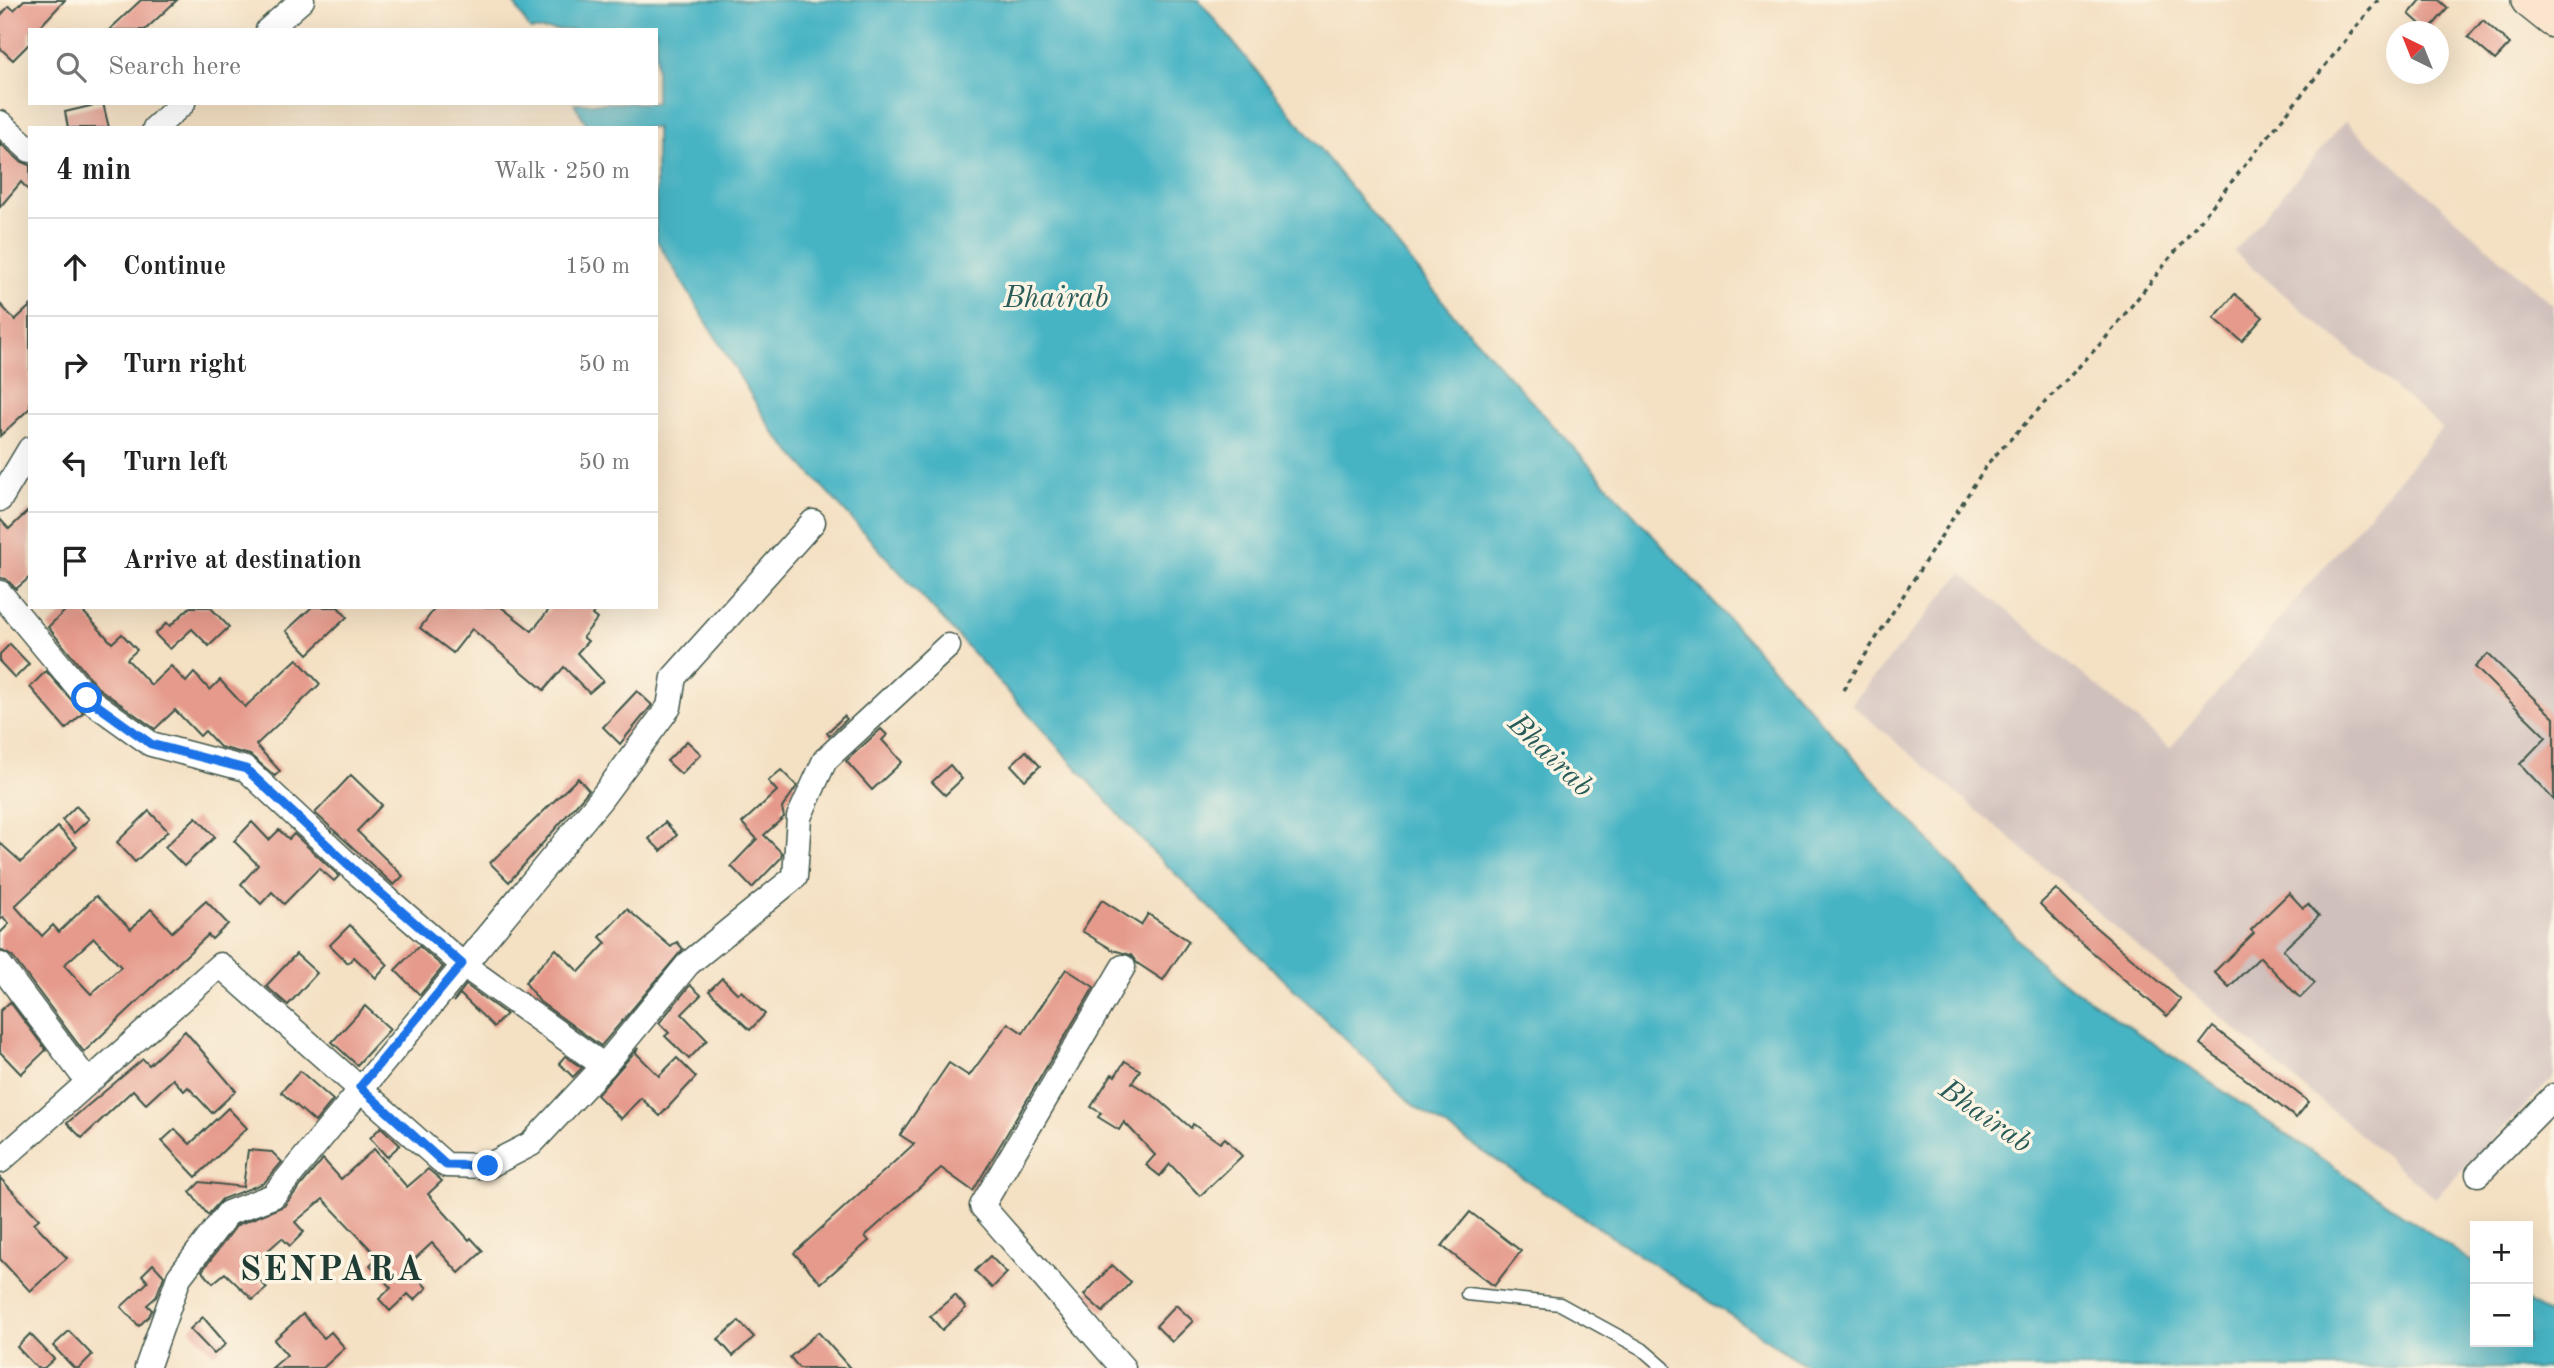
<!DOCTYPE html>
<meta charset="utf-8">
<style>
:root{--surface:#fff;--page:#f6f6f6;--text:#222;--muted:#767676;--line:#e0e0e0}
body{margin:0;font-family:"Old Standard TT",serif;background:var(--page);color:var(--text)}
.controls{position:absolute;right:21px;bottom:21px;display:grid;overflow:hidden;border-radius:0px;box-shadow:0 7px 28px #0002}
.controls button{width:63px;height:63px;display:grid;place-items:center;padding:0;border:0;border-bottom:2px solid var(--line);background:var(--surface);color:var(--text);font:35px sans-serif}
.compass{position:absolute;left:2386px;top:21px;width:63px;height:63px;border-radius:50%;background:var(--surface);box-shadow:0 7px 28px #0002;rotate:317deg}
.stop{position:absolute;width:21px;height:21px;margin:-16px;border:5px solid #1a73e8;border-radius:50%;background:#fff}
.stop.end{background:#1a73e8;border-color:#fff;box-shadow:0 2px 7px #0008}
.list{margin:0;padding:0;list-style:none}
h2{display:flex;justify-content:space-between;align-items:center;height:91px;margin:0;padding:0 28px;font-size:30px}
h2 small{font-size:23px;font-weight:400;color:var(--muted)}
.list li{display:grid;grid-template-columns:46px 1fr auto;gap:21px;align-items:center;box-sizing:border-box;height:98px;padding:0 28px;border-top:2px solid var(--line)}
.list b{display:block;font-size:26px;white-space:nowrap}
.list em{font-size:23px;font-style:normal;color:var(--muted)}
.icon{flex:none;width:38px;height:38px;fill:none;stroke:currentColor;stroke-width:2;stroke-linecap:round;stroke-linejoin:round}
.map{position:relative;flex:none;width:2554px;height:1368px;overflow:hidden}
.search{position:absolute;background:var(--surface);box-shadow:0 7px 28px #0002;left:28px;top:28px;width:630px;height:77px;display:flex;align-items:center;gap:18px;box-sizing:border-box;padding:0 24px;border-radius:0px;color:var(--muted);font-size:26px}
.panel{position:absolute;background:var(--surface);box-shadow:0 7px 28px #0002;left:28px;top:126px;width:630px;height:483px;border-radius:0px}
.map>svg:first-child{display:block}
</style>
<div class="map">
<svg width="2554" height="1368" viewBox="0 0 2554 1368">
<rect width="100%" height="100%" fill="#fcf5e5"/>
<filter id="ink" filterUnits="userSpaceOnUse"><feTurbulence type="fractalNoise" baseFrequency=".0143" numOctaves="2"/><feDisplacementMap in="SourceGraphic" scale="14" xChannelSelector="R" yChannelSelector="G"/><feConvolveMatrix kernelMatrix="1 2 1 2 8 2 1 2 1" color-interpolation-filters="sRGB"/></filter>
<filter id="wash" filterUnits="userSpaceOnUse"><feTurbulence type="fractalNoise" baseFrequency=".00686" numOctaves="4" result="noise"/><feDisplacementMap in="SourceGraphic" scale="28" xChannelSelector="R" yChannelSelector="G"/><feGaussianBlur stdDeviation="1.57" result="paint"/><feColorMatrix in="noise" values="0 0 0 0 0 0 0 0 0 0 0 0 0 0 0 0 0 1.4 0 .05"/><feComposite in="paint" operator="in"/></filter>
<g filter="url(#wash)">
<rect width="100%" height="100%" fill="#f4e0c3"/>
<!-- industrial -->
<path fill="#d0c0bc" d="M2345,121L2554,306V1077L2435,1198L1851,704L1962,573L2170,748L2442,428L2234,252Z"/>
<!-- water -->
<path fill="#47b4c4" stroke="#33787c" stroke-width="2" d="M512,0H1199L1458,320L2045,969L2475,1264V1342H2528V1301L2554,1319V1368H1810L1413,1105L1152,851L774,433L656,239V128H589L574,103H656V30H530Z"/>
<g id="blocks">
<!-- building -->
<g fill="#e59a8b" fill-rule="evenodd">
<path d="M24,0H65L37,30H30V43L13,60L0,48V16L9,6L14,10Z"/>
<path d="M141,0H177L145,30H109Z"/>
<path d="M2421,0H2439L2448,8L2428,31L2409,14Z"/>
<path d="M2483,20L2510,44L2495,60L2468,37Z"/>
<path d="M103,103L109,128H68L65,112Z"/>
<path d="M0,143L20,161L30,165V192L21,182L0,207Z"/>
<path d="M2235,294L2263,317L2242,341L2214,318Z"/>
<path d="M0,304L15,320L30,306V408L0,436Z"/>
<path d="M30,509V577L16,589L6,579L0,578V519L9,529Z"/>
<path d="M69,607H79L112,643L122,634L137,650L127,659L151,685L171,666L186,682L194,673L210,690L220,680L245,707L297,659L320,684L256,745L280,771L275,776L250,755L220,747L205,731L200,736L175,710L155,729L97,687L48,627Z"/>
<path d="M190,607H210L229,627L209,646L192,629L170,649L155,634L167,623L170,626Z"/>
<path d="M312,607H338L347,617L308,654L286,631Z"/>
<path d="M436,607H501L532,631L551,607H597L592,615L597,619L583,637L588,641L577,653L603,681L589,693L564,667L544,690L472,629L453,653L420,628Z"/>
<path d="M10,644L29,664L15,678L0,662V654Z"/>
<path d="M2488,654L2554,718V800L2520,764L2546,737L2475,667Z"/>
<path d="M46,671L83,713L66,729L30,687Z"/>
<path d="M637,691L652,705L620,744L603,727Z"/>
<path d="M844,716L847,719L829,736L827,733Z"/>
<path d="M881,729L887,735L882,740L902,762L872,790L846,761Z"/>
<path d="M687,741L701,754L681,774L667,761Z"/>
<path d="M1026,751L1040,766L1025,780L1011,765Z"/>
<path d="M950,765L962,779L945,795L932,782Z"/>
<path d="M781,770L797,786L782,808L784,817L764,835L782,853L781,858L752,888L731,866L757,839L742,823L777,791L768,781Z"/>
<path d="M351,775L382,805L357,831L403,876L394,885L315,813Z"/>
<path d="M578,778L589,790L509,882L490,863Z"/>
<path d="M76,806L89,819L74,833L62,820Z"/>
<path d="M149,811L168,831L135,862L117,842Z"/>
<path d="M196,817L215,837L184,866L165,847Z"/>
<path d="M252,822L269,840L279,830L289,839L294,834L339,876L334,881L319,868L284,904L272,892L261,904L241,884L258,865L234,841Z"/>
<path d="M665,822L677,835L661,851L649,839Z"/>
<path d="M58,827L77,847L15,906L42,936L53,925L59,932L96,896L131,929L151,909L172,932L206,901L228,924L212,939L208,935L84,1052L12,956L0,950V933L9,924L3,917L0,920V843L21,862ZM94,938L121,967L91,994L64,965Z"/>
<path d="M2056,889L2087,920L2181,1000L2167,1016L2063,927L2040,904Z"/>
<path d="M2289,893L2303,908L2308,904L2319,916L2283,950L2315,983L2300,998L2260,957L2229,987L2214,972L2254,933L2251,930Z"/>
<path d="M1102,900L1141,925L1148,914L1189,941L1163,980L1137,963L1131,955L1113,950L1082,931Z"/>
<path d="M627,909L671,947L677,942L683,949L601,1046L540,1002L525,982L556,949L579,972L606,943L600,937Z"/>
<path d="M350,925L388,965L376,978L354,957L348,963L330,945Z"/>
<path d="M419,946L443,967L420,995L395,970Z"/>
<path d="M296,954L317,973L288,1005L266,986Z"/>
<path d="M1066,969L1094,987L973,1191L941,1168L865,1236L869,1241L821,1283L794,1253L914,1144L900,1135L949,1063L969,1076L1008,1023L1023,1033Z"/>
<path d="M722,978L738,994L741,991L765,1014L750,1030L709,991Z"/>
<path d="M466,985L506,1014L494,1027L460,994L453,1002Z"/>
<path d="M690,985L701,995L682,1014L707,1040L689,1059L665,1036L669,1033L659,1023Z"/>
<path d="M10,1002L46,1050L21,1074L0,1052V1011Z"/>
<path d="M365,1006L390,1029L357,1065L332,1042Z"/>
<path d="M2213,1027L2309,1102L2296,1118L2200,1044Z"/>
<path d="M185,1031L236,1091L212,1113L188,1087L184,1091L173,1079L146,1104L133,1090L82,1138L67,1123L143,1059L149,1065Z"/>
<path d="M638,1048L636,1053L659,1076L677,1058L696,1077L660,1116L641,1098L621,1119L597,1095Z"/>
<path d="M565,1056L582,1068L573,1077L559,1063Z"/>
<path d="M1125,1061L1140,1070L1132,1083L1157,1098L1191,1128L1193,1124L1220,1143L1225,1138L1242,1156L1200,1196L1170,1164L1160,1176L1146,1165L1155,1155L1124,1122L1119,1130L1098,1117L1101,1113L1091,1107L1112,1074L1115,1076Z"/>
<path d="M300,1071L333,1100L315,1122L281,1092Z"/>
<path d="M228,1108L247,1128L196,1177L162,1141L175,1129L190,1144Z"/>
<path d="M381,1127L400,1145L387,1157L370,1138Z"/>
<path d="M374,1149L407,1187L428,1169L442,1181L428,1194L469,1240L471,1238L483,1251L459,1273L432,1243L407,1266L427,1288L414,1300L408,1294L390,1311L379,1299L391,1288L370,1265L378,1257L323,1199L295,1222L304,1232L290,1246L282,1238L248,1268L267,1288L253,1300L225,1273L213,1283L202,1271L237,1225L284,1206L323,1159L341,1179Z"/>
<path d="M248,1150L272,1152L282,1162L264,1183L222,1199L208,1215L190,1192L200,1182L243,1187Z"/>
<path d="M0,1178L39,1219L34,1223L67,1258L30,1291L0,1259Z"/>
<path d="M1470,1212L1521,1251L1494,1286L1442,1246Z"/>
<path d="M990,1256L1007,1273L992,1288L975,1271Z"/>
<path d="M153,1264L164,1276L156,1297L147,1305L152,1310L149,1316L139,1326L121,1307L148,1282L142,1275Z"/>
<path d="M1112,1265L1131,1282L1103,1312L1084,1295Z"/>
<path d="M955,1295L966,1308L942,1330L930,1316Z"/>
<path d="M1176,1305L1193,1321L1172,1342L1156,1326Z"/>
<path d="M303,1314L324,1338L331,1332L345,1348L323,1368H272L287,1355L274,1340Z"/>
<path d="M203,1317L226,1344L214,1354L190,1329Z"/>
<path d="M739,1321L754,1337L733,1356L718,1339Z"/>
<path d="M69,1331L92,1355L79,1368H74L53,1346Z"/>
<path d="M818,1332L850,1368H799L790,1357Z"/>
<path d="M30,1334L54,1359L44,1368H37L17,1347Z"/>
</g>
</g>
</g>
<g filter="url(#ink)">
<use href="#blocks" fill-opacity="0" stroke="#3f5549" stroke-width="2"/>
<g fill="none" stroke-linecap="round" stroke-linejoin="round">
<!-- service casing -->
<g stroke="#3f5549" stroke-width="15">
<path id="service" d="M1467,1294L1560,1304L1642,1349L1664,1368"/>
</g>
<!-- minor casing -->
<g stroke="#3f5549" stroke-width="27">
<g id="minor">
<path d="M268,30L302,0"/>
<path d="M0,123L30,150"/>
<path d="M155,128L183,103"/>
<path d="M0,499L30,449"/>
<path d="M0,593L87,698L151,744L246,769L354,870L462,964L604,1066"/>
<path d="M0,965L88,1082"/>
<path d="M0,1161L220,965L446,1165L488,1166L531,1144L604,1066L688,964L795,877L799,817L825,760L948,646"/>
<path d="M2478,1174L2554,1096"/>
<path d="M147,1368L179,1277L228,1213L273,1196L600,800L669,707L674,677L813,522"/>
<path d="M1123,1368L982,1206L1123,967"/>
</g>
</g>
<!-- secondary casing -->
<g stroke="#3f5549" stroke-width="38">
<path id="secondary" d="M2529,0L2554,20"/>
</g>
<!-- path -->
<path stroke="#3f5549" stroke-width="3.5" stroke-dasharray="5 5" stroke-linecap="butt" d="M1843,690L1988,463L2104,340L2378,0"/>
<!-- service -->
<use href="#service" stroke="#fff" stroke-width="12"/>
<!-- minor -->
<use href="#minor" stroke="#fff" stroke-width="24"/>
<!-- secondary -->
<use href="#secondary" stroke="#fbe5cf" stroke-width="35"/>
</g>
</g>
<g fill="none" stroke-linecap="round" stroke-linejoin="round" filter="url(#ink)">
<!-- route -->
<path stroke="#1a73e8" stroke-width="9" d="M87,698L151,744L246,769L354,870L462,964L360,1087L446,1165L488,1166"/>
</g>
<g text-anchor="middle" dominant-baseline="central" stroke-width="7" stroke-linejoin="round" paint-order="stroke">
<!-- water labels -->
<g font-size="30" font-style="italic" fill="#295b58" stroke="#fcf5e5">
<text x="1056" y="299">Bhairab</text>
<text transform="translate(1550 756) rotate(44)">Bhairab</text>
<text transform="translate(1985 1117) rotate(35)">Bhairab</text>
</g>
<!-- district labels -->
<g font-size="35" font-weight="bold" letter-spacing="2" fill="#1f3d34" stroke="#fcf5e5">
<text x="332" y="1270">SENPARA</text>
</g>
</g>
</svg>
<div class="controls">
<button>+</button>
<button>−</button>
</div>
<svg class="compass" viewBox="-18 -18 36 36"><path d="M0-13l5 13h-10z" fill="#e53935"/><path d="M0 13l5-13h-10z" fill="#767676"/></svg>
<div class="stop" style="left:87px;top:698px"></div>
<div class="stop end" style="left:488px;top:1166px"></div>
<div class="search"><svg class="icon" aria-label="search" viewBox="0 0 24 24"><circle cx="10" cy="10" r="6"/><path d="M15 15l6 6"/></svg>Search here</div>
<section class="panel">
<h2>4 min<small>Walk · 250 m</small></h2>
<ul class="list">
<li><svg class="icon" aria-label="ahead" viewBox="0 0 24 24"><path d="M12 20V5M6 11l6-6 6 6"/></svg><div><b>Continue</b></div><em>150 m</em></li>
<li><svg class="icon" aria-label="right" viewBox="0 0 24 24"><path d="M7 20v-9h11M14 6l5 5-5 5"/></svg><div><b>Turn right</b></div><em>50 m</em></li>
<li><svg class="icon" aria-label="left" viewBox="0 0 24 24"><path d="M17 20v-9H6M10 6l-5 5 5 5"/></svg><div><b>Turn left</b></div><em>50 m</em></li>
<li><svg class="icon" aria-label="arrive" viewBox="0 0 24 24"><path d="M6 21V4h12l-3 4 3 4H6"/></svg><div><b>Arrive at destination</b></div></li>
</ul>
</section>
</div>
